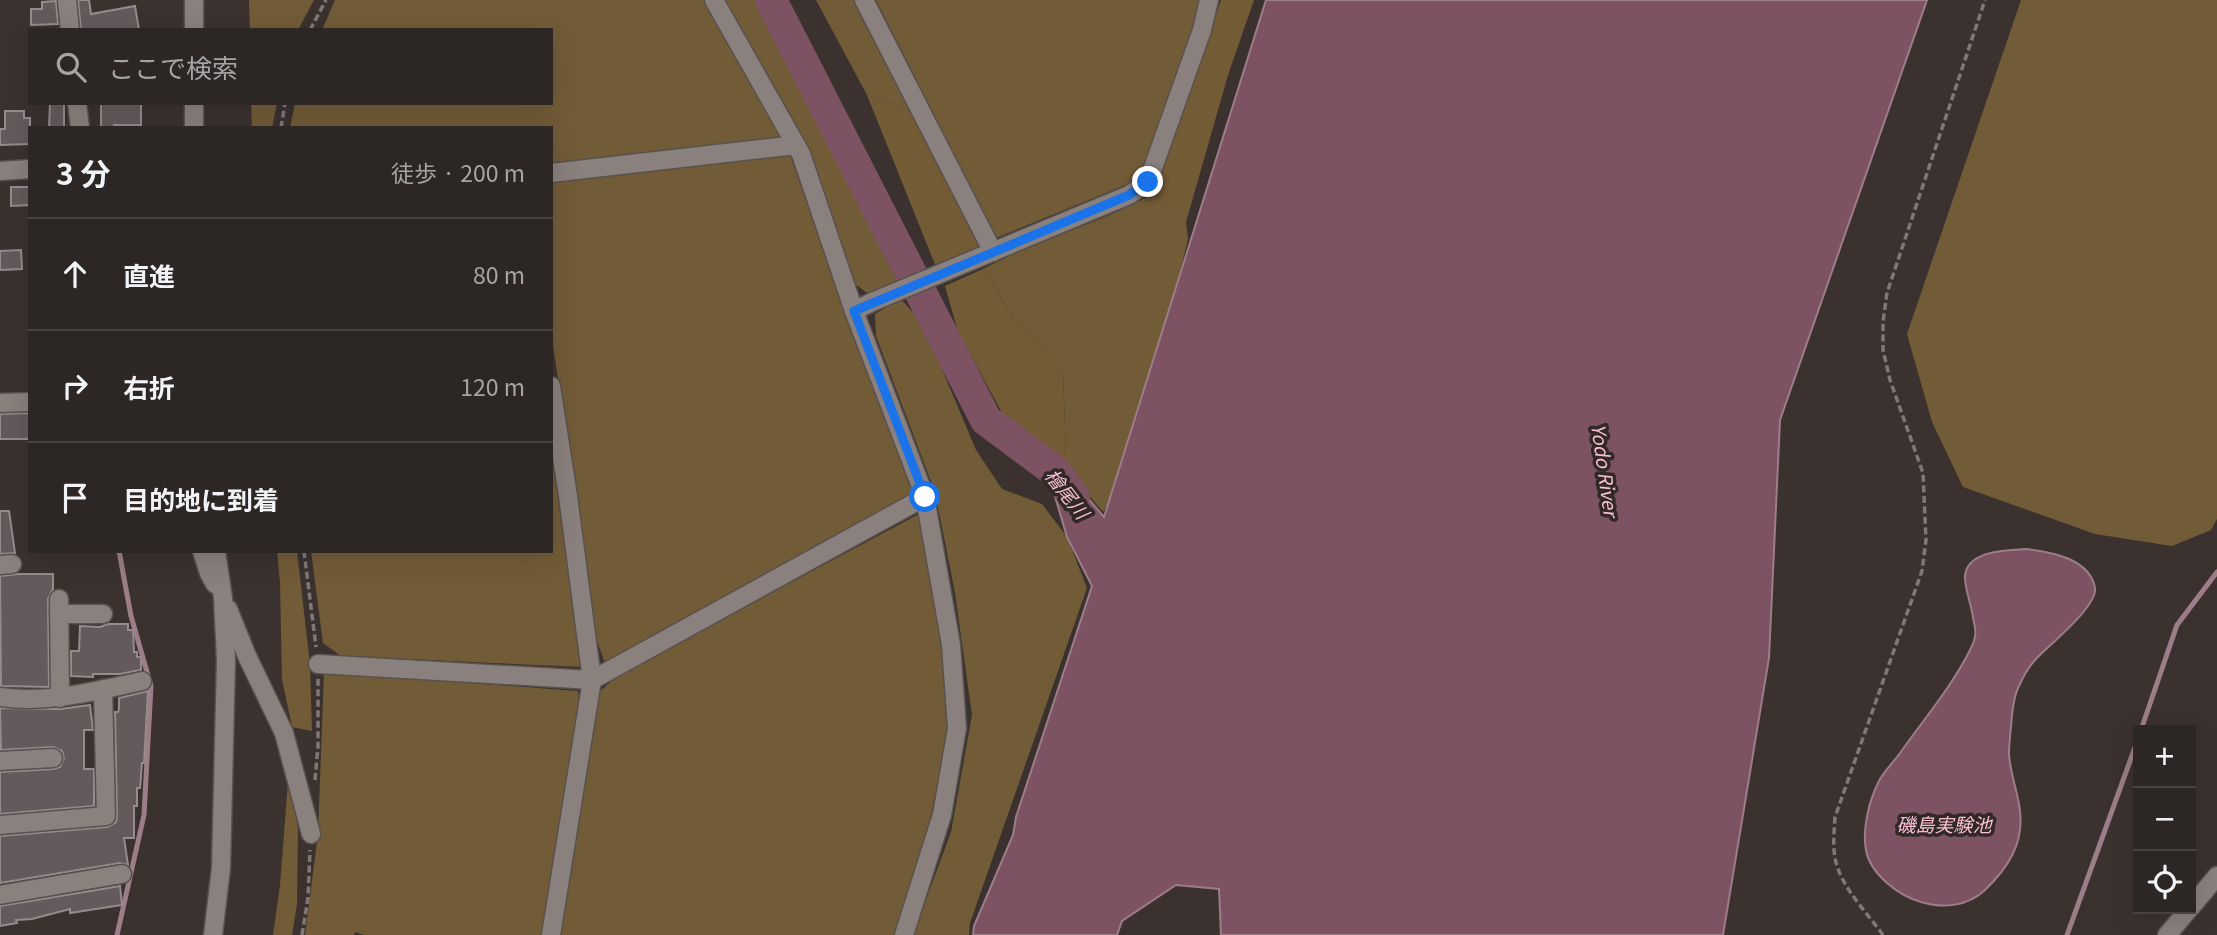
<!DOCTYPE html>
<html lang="ja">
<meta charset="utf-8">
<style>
:root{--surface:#2c2624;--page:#383231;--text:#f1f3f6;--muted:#a6a5a6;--line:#484341}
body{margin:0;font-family:Georgia,"Noto Sans JP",serif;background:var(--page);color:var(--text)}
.controls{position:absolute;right:21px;bottom:21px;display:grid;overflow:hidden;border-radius:0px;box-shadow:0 7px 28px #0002}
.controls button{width:63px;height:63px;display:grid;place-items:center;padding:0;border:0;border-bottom:2px solid var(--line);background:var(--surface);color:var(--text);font:35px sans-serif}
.stop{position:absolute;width:21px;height:21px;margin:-16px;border:5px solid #1a73e8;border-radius:50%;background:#fff}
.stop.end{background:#1a73e8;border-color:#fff;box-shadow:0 2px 7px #0008}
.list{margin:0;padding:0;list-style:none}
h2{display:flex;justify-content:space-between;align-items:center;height:91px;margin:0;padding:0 28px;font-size:30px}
h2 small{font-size:23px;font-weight:400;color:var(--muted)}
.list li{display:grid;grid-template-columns:46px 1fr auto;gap:21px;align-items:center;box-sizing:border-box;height:112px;padding:0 28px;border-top:2px solid var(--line)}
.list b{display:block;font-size:26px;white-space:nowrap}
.list em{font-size:23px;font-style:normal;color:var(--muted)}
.icon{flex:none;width:38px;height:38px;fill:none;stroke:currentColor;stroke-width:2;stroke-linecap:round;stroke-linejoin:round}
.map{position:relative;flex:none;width:2217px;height:935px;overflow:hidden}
.search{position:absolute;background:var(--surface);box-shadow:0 7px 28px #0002;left:28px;top:28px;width:525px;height:77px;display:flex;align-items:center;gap:18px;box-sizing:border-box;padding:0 24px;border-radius:0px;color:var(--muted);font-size:26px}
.panel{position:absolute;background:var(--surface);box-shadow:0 7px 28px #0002;left:28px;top:126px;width:525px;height:427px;border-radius:0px}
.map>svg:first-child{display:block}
</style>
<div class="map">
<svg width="2217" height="935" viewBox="0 0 2217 935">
<rect width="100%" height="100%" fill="#3b3230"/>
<!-- green -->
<g fill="#725b37">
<path d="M249,0H314L298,30H250Z"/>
<path d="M335,0H704L783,140L551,163V128H290L295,103H551V30H322Z"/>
<path d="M722,0H761L847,164L904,279L870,295L855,284L804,147Z"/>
<path d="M816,0H857L912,110L867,95Z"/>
<path d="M876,0H1200L1194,27L1149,161L1128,184L996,238Z"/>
<path d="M2021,0H2217V519L2211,530L2172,546L2095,534L1963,487L1932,422L1907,334Z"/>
<path d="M251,103H277L272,128H252Z"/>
<path d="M790,155L865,364L916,487L911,497L606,666L596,638L551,332V180Z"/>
<path d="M1154,193L1186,222L1188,239L1178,281L1114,496L1103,512L1067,470L1058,463L1066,453L1063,374L1050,357L1014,321L985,268C1039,239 1100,224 1154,193Z"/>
<path d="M901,299L923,324L976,450L1002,489L1042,504L1067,537L1087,588L970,923L969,935H913L951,832L972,715L955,593L935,492L876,336L875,314Z"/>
<path d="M551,437L585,661L581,667L341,656L323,643L311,551H551Z"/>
<path d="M919,514L946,646L949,726L928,830L894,935H558L596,695L619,674Z"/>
<path d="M277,551H297L310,665L312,731L292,727L282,679L280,582Z"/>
<path d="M324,672L578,691L580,716L544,935H364L355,932L354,935H305L318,834Z"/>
<path d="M289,769L298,829L297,904L292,935H273L280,885Z"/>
</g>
<!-- forest -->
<g fill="#735b35">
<path d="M1221,0H1254L1228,75L1186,222L1154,193Z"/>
<path d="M867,95L912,110L982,248L936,267Z"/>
<path d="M985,268L1014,321L1050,357L1063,374L1066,453L1058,463L1006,420L958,332L945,286Z"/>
</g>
<!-- water -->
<g fill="#7d5263" stroke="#9c7d88" stroke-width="2">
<path d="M1266,0H1927L1780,420L1769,658L1723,935H1221L1219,889L1176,885L1122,921L1117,935H973L974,926L1013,835L1016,817L1092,586L1067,537L1046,466L1047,454L1058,463L1104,517Z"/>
<path d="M2027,549C2052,552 2090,559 2095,588C2098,606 2049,645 2036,659C2029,666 2023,677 2019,686C2013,698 2012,714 2011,727C2010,736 2009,745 2009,754C2010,773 2018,792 2020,811C2024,843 2008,868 1985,890C1968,906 1944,909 1921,902C1899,896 1870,874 1866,850C1862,830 1869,801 1878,783C1883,772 1893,763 1900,753C1924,719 1953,685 1971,648C1977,636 1976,630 1973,618C1972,606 1964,587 1965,576C1967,550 2008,550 2027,549Z"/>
</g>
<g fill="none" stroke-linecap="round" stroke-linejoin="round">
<!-- stream -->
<g stroke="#9c7d88" stroke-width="5">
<path d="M2141,730L2177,625L2217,572"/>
<path d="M117,935L144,815L151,686L131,616L119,551"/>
<path d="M2067,935L2138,739"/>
</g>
<!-- river -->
<path stroke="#7d5263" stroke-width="32" d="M771,0L986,420L1056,472L1074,497"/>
</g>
<!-- building -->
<g fill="#645a5b" stroke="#968b8c" stroke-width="2">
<path d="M78,0H89L91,14L135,6L139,30H81Z"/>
<path d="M56,1L58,24L31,25V9H42V2Z"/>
<path d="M50,103H64V128H49Z"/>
<path d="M101,103H141V125H114V128H101Z"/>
<path d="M5,111H24V118H30V144L0,145V129H5Z"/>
<path d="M11,187H30V205L11,206Z"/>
<path d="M21,250L22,269L0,270V251Z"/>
<path d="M30,413V439H0V414Z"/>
<path d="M0,511H9L15,553L0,554Z"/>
<path d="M18,574H53V589L48,599L49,687L1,686L0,576Z"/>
<path d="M108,624H128V630H133L134,652H137V657H141V670L120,674H93V677L71,676V651H79L80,626L100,627Z"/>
<path d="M148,691L144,763H142L140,788H137V806H134V838H124L128,865L120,863L0,883V836L107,827L116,822L117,816L115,712H118L119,709V698Z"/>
<path d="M90,705L93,730H84V769H94V806L0,814V772L54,769L60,767L64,758L62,751L53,747L1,750L0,708L61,709Z"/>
<path d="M120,886L122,905L70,913V909L32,919L16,920L17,923L0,926V906Z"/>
</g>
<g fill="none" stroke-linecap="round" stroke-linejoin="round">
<!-- minor casing -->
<g stroke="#59514f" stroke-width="21">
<g id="minor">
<path d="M67,0L70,30"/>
<path d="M194,0V30"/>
<path d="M714,0L801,154L854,311"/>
<path d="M864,0L993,252"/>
<path d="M77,103L80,128"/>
<path d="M194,128V103"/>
<path d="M0,171L30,169"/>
<path d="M551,173L796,145"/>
<path d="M0,403L30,402"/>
<path d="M202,551L209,573L215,584"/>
<path d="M0,565L12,564"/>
<path d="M59,599L60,698"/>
<path d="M228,609L247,656L284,733L311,834"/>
<path d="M59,614H103"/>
<path d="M318,664L592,680L925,497"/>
<path d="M0,697C48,704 95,691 142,681"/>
<path d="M0,761L53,758"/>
<path d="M0,825L106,816L103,689"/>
<path d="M0,895L122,874"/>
<path d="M2191,907L2217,876"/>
<path d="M213,935L221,868L226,660L223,598L216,551"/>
<path d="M551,935L592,680L568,496L551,386"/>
<path d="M904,935L942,815L957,728L951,645L925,497L854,311L872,302L1129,195L1148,182L1202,30L1209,0"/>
<path d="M2167,935L2189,909"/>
</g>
</g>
<!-- path -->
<g stroke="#7f7876" stroke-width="3.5" stroke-dasharray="7 3.5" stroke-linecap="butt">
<path d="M310,30L326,0"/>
<path d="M281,128L285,103"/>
<path d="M304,551L316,647"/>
<path d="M315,780L318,746V679"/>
<path d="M302,935L308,898L310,850"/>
<path d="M1883,935C1868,914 1845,891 1837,866C1832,850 1834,834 1835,817L1922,571L1926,540L1923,473L1890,380L1883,350V322L1887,293L1985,0"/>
</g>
<!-- minor -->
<use href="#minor" stroke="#8a807d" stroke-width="18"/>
</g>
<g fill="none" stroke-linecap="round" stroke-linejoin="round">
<!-- route -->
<path stroke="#1a73e8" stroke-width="9" d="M925,497L854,311L1129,195L1148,182"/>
</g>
<g text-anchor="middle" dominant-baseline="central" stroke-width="7" stroke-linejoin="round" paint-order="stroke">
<!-- water labels -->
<g font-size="19" font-style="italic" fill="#fabed5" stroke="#312926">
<text transform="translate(1606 470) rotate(82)">Yodo River</text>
<text transform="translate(1068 493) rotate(52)">檜尾川</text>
<text x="1944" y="823">磯島実験池</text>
</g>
</g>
</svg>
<div class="controls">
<button>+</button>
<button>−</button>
<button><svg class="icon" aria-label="locate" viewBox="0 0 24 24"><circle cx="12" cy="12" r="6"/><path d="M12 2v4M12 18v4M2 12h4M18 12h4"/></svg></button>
</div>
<div class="stop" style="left:925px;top:497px"></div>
<div class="stop end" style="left:1148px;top:182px"></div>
<div class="search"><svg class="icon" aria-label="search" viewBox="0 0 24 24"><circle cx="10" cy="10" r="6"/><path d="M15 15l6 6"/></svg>ここで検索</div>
<section class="panel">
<h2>3 分<small>徒歩 · 200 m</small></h2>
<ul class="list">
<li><svg class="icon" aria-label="ahead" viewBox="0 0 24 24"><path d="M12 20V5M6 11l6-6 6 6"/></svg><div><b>直進</b></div><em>80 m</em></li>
<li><svg class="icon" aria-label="right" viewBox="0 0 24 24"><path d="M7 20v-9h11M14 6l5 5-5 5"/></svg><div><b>右折</b></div><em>120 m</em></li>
<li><svg class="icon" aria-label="arrive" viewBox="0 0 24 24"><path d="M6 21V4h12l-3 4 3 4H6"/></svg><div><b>目的地に到着</b></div></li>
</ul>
</section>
</div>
